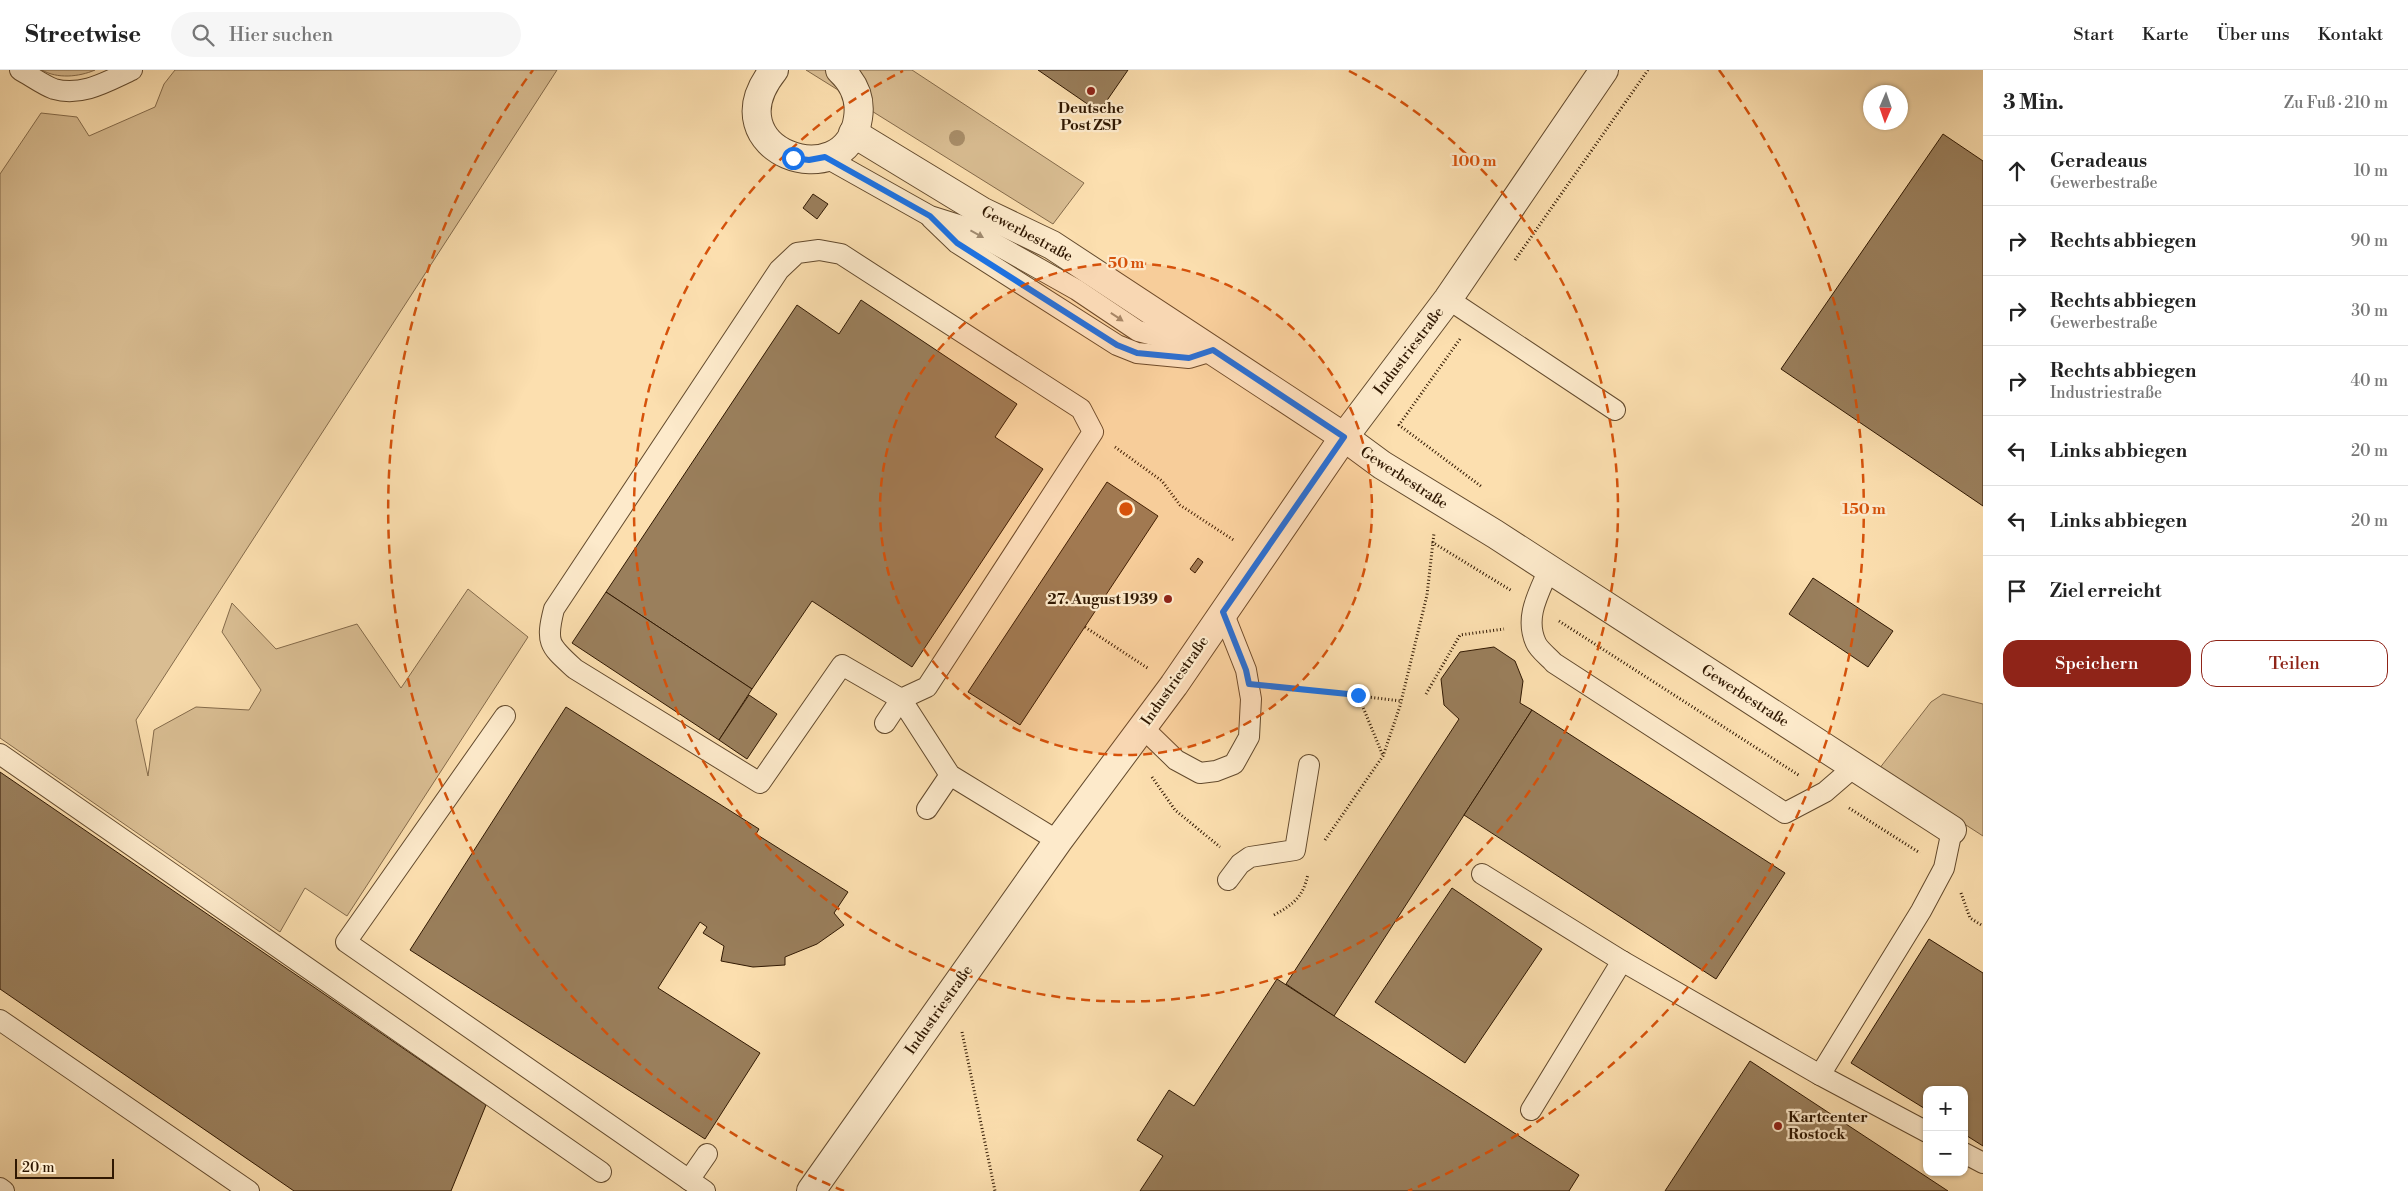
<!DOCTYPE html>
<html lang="de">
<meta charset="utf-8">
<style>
:root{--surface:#fff;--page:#f6f6f6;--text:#222;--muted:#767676;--line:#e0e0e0;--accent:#8f2418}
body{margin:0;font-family:"Libre Bodoni",serif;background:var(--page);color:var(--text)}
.controls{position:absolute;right:15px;bottom:15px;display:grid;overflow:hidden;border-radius:10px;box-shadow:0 1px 4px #0004}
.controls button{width:45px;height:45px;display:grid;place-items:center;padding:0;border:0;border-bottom:1px solid var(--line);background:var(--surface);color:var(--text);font:25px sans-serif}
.compass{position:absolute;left:1863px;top:15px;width:45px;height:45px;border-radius:50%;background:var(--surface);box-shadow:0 1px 4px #0004;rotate:182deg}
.scale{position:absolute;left:15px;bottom:12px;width:99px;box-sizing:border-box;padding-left:5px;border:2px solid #301802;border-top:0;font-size:14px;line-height:18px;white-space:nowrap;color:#301802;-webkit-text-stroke:4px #fdeacb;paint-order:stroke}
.stop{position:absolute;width:15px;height:15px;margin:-11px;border:4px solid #1a73e8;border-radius:50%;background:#fff}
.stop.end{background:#1a73e8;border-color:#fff;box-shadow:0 1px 5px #0008}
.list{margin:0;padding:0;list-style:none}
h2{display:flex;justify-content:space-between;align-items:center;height:65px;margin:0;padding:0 20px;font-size:21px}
h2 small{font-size:16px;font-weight:400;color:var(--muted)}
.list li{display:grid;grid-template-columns:32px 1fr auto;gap:15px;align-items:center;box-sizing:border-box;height:70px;padding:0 20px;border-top:1px solid var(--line)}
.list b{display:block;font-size:19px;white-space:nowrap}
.list p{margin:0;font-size:16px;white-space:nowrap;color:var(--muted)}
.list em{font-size:16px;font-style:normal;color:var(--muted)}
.actions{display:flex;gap:10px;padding:15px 20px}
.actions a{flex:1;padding:11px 0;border:1px solid var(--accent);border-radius:15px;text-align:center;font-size:18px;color:var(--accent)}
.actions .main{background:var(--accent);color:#fff}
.icon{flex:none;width:28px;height:28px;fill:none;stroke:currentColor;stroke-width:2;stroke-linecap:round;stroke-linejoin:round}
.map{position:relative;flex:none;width:1983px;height:1121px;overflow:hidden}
header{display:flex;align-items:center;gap:30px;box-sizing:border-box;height:70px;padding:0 25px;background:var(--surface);border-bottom:1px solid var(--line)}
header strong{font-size:24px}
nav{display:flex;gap:28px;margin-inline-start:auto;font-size:18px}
.search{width:350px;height:45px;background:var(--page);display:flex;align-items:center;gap:12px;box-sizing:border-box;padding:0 18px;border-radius:28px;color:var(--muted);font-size:19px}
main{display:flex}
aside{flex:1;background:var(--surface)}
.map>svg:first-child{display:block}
</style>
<header>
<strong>Streetwise</strong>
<div class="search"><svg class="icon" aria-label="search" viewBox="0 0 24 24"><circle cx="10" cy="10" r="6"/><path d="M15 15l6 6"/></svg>Hier suchen</div>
<nav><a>Start</a><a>Karte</a><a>Über uns</a><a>Kontakt</a></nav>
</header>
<main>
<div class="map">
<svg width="1983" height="1121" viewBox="0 0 1983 1121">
<rect width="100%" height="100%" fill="#fcdfaf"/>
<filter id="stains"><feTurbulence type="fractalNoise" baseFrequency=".004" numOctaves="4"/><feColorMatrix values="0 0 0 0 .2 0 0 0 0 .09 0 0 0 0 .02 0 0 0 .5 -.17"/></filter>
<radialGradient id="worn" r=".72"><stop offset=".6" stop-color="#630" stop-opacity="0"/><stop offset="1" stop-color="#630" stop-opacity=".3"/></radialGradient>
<!-- green -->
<g fill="#d9bd92" stroke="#846a4a">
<path d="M42,0H95C79,7 57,9 42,0Z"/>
<path d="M175,0H557L136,650L148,706L154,660L196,637L249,640L261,620L222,562L232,533L276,579L357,554L401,618L468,519L528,567L347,846L305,818L280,862L0,668V104L41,43L77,47L89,66L155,37L164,14Z"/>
<path d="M806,0H912L1084,113L1053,154Z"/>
<path d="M1943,624L1983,634V766L1879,699L1931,632Z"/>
</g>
<!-- building -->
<g fill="#9a7f5c" stroke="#301802">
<path d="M1038,0H1128L1099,42Z"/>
<path d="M1943,64L1983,91V436L1781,299Z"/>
<path d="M813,124L828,134L817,149L803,138Z"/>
<path d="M861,230L1017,334L995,367L1043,399L912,597L812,531L752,619L606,522L797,235L839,264Z"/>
<path d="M1107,412L1158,446L1020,655L968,622Z"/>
<path d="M1198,488L1203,492L1195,503L1190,499Z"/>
<path d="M1813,508L1893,561L1868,597L1789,544Z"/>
<path d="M606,522L752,619L719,670L572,573Z"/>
<path d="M1494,577L1515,591L1523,611L1520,633L1532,640L1334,946L1286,914L1459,649L1444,635L1441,609L1460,582Z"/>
<path d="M749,625L777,644L747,689L719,670Z"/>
<path d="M566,637L759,759L756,764L848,822L834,843L844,855L817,874L785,887V895L753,897L721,891L724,876L703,863L707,857L700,852L658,918L760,983L705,1069L410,880Z"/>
<path d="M1532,640L1785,803L1716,909L1464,745Z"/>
<path d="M0,702L486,1035L451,1121H294L0,919Z"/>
<path d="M1452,818L1542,879L1465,993L1375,932Z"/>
<path d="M1929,869L1983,903V1076L1964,1064V1020H1927V1040L1851,993Z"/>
<path d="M1277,909L1579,1105L1569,1121H1140L1163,1086L1137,1070L1169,1020L1194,1036Z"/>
<path d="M1750,991L1948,1121H1665Z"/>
</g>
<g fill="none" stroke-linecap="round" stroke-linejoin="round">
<!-- lane casing -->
<g stroke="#634a2d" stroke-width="22">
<g id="lane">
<path d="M20,0C31,6 43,15 54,19C82,27 108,11 132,0"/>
<path d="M825,87L930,146L965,157L1077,220L1138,261L1196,276"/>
<path d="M931,148L957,173L1117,275L1137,283L1189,288L1209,282"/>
<path d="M1448,229L1615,340"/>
<path d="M1549,499C1539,523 1524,547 1536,573C1539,580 1549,587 1554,593L1785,743L1825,722L1854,697"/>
<path d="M505,646L346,872L705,1121"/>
<path d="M885,653L901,629L927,617L1093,362L1081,339L841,184L819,180L797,183L779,200L554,539C545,574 550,576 575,599L760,713L842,595L901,629L950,705L1058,771"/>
<path d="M1143,658L1176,690L1200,703L1216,701L1234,694L1249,667L1251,629L1246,600L1223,542"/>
<path d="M0,684L601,1102"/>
<path d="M927,739L950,705"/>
<path d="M1482,804L1622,891L1820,1005"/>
<path d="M1228,810L1240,794L1250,787L1295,780L1309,695"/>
<path d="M0,950L249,1121"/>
<path d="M1531,1040L1622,891"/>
<path d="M1927,1062L1820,1005L1921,841L1944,798L1952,760"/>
<path d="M1964,1083L1983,1093"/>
<path d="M689,1110L707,1084"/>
<path d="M0,1118L4,1121"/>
</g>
</g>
<!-- street casing -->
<g stroke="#634a2d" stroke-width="30">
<g id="street">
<path d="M774,0C709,81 847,128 858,48C861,29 854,13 840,0"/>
<path d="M853,63L983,142L1052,175L1344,367L1382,395L1495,464L1952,760"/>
<path d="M811,1121L1058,771L1174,615L1344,367L1448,229L1604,0"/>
</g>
</g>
<!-- path -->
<g stroke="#301802" stroke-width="3" stroke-dasharray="1 2.5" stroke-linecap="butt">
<path d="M1515,190L1648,0"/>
<path d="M1460,269L1399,355L1482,417"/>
<path d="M1115,377L1162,411L1180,435L1235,471"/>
<path d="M1432,472L1512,521"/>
<path d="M1559,551L1800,706"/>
<path d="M1085,557L1149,599"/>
<path d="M1277,616L1401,631"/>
<path d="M1426,624L1460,565L1504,559"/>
<path d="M1358,625L1383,686"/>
<path d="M1152,707L1175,740L1220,777"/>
<path d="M1849,738L1920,783"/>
<path d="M1325,770L1383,686L1400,636L1427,525L1434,463"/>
<path d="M1961,823L1970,848L1983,856"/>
<path d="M1274,845C1294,834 1303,827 1308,804"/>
<path d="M962,962L995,1121"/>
</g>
<!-- lane -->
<use href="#lane" stroke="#fdeacb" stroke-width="20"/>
<!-- street -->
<use href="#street" stroke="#fdeacb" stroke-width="28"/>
</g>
<!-- trees -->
<circle fill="#a88d68" cx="957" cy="68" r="8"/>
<!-- one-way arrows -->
<defs><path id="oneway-solid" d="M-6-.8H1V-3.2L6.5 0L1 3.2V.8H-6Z" transform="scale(1.25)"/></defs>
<g fill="#a18c71">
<use href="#oneway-solid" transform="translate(977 164) rotate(29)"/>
<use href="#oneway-solid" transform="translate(1117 247) rotate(34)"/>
</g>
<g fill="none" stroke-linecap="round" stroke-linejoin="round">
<!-- route -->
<path stroke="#1a73e8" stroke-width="6" d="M793,88L809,90L825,87L930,146L957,173L1117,275L1137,283L1189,288L1213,280L1344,367L1223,542L1246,600L1249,614L1358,625"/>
</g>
<!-- distance rings -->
<circle cx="1126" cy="439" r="246" fill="#d6520b" fill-opacity=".12"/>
<g fill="none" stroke="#d6520b" stroke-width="2.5" stroke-dasharray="9 6">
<circle cx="1126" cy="439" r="246"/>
<path d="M1349 1A492 492 0 1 1 903 1"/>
<path d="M844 1121A738 738 0 0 1 533 0M1719 0A738 738 0 0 1 1408 1121"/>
</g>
<!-- markers -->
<g fill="#8f2418" stroke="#fdeacb" stroke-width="2">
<circle cx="1091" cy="21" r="5"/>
<circle cx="1168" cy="529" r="5"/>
<circle cx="1778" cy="1056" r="5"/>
</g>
<g text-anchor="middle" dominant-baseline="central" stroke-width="4.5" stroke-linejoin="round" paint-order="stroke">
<!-- poi labels -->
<g font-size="15" font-weight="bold" fill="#301802" stroke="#fdeacb">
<text x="1091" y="38">Deutsche<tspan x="1091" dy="17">Post ZSP</tspan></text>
<text x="1158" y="529" text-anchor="end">27. August 1939</text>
<text x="1788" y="1047" text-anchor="start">Kartcenter<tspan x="1788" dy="17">Rostock</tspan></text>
</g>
<!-- street labels -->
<g font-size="15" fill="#301802" stroke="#fdeacb">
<text transform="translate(1027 164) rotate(28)">Gewerbestraße</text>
<text transform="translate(1409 281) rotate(-53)">Industriestraße</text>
<text transform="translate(1404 408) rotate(33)">Gewerbestraße</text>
<text transform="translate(1175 611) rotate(-55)">Industriestraße</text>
<text transform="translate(1745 626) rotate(33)">Gewerbestraße</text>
<text transform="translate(939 940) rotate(-55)">Industriestraße</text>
</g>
</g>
<circle cx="1126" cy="439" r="8" fill="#d6520b" stroke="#fdeacb" stroke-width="2.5"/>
<g font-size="15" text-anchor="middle" font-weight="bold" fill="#d6520b" stroke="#fdeacb" stroke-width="4.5" stroke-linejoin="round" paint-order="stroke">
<text x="1474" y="96">100 m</text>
<text x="1126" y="198">50 m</text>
<text x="1864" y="444">150 m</text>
</g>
<rect width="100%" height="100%" filter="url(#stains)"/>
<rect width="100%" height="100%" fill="url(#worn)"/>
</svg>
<div class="controls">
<button>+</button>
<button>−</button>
</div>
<svg class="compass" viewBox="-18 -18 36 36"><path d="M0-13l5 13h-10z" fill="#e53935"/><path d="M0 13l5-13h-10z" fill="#767676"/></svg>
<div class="scale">20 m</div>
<div class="stop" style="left:793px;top:88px"></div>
<div class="stop end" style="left:1358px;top:625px"></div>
</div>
<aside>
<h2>3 Min.<small>Zu Fuß · 210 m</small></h2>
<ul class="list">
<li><svg class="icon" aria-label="ahead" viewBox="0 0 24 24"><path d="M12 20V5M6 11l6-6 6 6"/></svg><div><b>Geradeaus</b><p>Gewerbestraße</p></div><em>10 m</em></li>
<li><svg class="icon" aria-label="right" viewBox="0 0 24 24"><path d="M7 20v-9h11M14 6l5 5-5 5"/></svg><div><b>Rechts abbiegen</b></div><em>90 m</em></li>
<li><svg class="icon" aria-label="right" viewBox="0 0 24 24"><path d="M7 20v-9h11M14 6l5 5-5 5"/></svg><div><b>Rechts abbiegen</b><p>Gewerbestraße</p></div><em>30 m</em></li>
<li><svg class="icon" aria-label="right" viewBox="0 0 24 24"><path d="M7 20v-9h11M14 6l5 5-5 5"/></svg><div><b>Rechts abbiegen</b><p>Industriestraße</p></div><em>40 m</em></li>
<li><svg class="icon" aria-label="left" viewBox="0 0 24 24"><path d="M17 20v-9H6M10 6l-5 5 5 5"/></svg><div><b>Links abbiegen</b></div><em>20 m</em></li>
<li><svg class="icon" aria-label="left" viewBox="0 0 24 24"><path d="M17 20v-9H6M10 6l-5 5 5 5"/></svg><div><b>Links abbiegen</b></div><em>20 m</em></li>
<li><svg class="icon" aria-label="arrive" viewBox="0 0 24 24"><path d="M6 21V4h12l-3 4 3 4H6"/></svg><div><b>Ziel erreicht</b></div></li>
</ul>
<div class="actions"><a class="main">Speichern</a><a>Teilen</a></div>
</aside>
</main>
